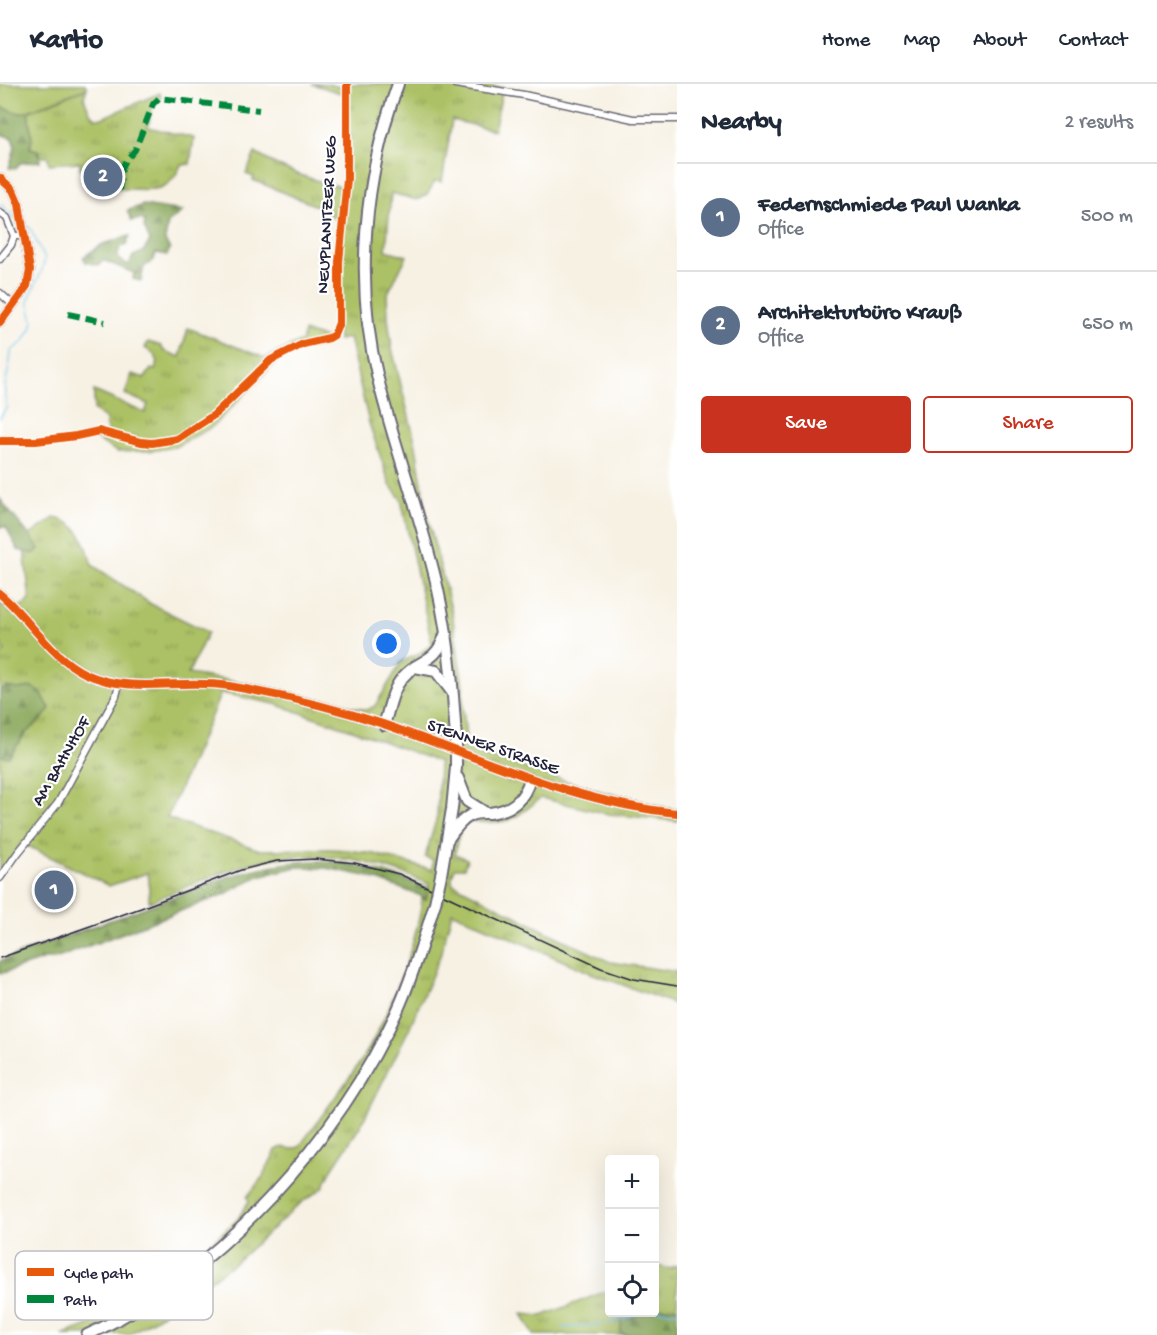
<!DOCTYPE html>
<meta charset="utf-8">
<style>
:root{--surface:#fff;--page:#f2f2f3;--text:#1f2937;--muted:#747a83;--line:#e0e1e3;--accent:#c8321e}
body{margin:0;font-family:"Gochi Hand",sans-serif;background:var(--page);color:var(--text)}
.controls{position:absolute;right:18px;bottom:18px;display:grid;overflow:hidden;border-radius:6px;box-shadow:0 6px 24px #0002}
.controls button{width:54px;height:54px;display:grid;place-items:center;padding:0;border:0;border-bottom:2px solid var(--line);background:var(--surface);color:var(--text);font:30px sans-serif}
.you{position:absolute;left:387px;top:560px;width:21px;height:21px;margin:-15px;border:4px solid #fff;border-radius:50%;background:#1a73e8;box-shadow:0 0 0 9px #1a73e833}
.badge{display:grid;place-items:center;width:39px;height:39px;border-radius:50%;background:var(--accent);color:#fff;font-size:20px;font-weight:700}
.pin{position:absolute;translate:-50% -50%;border:3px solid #fff;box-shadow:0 2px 6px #0006}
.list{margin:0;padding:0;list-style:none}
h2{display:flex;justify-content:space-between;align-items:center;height:78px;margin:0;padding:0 24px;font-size:26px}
h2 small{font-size:20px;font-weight:400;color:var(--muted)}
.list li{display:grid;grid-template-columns:39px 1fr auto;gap:18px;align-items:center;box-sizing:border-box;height:108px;padding:0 24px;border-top:2px solid var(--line)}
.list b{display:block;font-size:22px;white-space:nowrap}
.list p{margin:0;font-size:20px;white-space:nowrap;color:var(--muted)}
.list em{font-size:20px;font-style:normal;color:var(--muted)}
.actions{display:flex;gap:12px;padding:18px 24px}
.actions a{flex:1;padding:14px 0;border:2px solid var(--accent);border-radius:6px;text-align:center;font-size:21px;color:var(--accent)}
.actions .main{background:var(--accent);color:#fff}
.icon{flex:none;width:33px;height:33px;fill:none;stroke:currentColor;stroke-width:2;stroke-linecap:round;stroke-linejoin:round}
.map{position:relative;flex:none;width:677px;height:1251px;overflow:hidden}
header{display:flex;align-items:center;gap:36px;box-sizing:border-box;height:84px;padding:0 30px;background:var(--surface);border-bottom:2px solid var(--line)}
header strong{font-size:28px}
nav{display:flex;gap:33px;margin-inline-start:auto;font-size:21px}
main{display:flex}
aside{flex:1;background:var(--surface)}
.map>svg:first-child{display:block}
</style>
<header>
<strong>Kartio</strong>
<nav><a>Home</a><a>Map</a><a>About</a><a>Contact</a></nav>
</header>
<main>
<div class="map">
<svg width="677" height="1251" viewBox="0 0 677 1251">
<defs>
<pattern id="grass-tufts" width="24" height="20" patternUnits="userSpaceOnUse" patternTransform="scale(1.5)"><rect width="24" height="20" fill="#acc165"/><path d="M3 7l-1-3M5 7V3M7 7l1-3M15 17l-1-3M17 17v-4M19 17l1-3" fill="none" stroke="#8c9c54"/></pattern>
<pattern id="forest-firs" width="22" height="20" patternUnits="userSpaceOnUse" patternTransform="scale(1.5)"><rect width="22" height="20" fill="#89a75a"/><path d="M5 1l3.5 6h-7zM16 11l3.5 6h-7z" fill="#70884c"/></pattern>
</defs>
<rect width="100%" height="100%" fill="#fff"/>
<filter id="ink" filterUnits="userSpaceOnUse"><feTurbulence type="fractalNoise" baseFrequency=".0167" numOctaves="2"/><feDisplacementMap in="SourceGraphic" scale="12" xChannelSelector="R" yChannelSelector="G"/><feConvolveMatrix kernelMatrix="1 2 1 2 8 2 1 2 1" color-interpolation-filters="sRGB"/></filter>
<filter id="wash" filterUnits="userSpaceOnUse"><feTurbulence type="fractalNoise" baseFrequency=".008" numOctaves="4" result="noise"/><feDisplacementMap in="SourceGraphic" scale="24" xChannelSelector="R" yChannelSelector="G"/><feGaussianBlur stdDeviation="1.35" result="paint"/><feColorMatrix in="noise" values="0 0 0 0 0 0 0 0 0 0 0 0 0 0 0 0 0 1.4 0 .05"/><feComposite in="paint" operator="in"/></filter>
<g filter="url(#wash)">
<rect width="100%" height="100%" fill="#f7f1e3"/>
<!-- grass -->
<g fill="url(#grass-tufts)" stroke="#677250" stroke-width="1.5" fill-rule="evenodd">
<path d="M312,0H328L344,4L345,0H478L503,4L494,46L452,36L442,98L435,97L427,111L417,116L391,109L386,166L407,172L387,211L388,234L392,265L416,361L426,427L452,529L463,602V624L467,666L593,705L667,725L677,726V737L608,730L541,714C531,721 520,732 509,736C478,746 461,720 455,770L467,775L464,784H455L452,792V799L547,848L610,878L677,888V921L591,889L452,828L440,872L409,945L361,1041L332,1085L323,1104L303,1117L236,1178L156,1234L129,1250L62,1251L99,1237L137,1215L192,1173L237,1136L249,1117L247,1113L262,1094L276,1066L282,1063L290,1065L299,1063C320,1034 341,1006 361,977C386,939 418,859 422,814L426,816L429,800C373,775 309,763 249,780C215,790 182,805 149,818V795L147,789L109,802L22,759L0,788V571L5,567L0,559V519L11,529L30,516L23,456L54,434C80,438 86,458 92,481L151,520L208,548L188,590L226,596L367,626L375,622L402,577L417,571L432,560L401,415L390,401L369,339L349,254L338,256L335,229L339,138L319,123L253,96L254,93L246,90L255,69C283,86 312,97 343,103L344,10ZM221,609L275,620L355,647L439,678L437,733L425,773L433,776L432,786L375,770L349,766L328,765L260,766L167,734Z"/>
<path d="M87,4L84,14L90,29L96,34H102L160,9L161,13L152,24L148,43L194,54L190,80L181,81C168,111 153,105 124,105L119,104L121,79L80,85V78L49,80L48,73H40V67L30,64L32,55L28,28Z"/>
<path d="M188,244L265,274L302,257L304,248L326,254V262L301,265L280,275L212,343L175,363L150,367L117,368L90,351L107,350L106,335L94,326V307L145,329L148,320L125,310L132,290L145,294L151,285L155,286L158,277L153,269L145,264L148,258L161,262L164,267L180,273Z"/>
<path d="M657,1182L671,1185L674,1182H677V1223L655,1225L654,1185Z"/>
<path d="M609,1206L610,1228L639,1229L631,1235L621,1249L629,1251H534L522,1230L542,1232Z"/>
</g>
<!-- forest -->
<g fill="url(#forest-firs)" stroke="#56644a" stroke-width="1.5">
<path d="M0,23L20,29L28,27L32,55L30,64L40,67V77L20,79L16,85L9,84L15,63L12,54L0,50Z"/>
<path d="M143,121L183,127L168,139L165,157L170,165L167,171L156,169L154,176L144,183L141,197L133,195L134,189L103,176L98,181L86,178L83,173L103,160L130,152L126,161L121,162L118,170L119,176L129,181L133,172L143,168L150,157L144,143L145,138L141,135L132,137L127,127Z"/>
<path d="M0,415C12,433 28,446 39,465L34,470L18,466L6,443H0Z"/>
<path d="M6,603L18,605L32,603L40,608L50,624L43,634L26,649L9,673L0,672V607Z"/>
<path d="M326,777C362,781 395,791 428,804L426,816L419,811L366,792L326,784L297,783L258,792L225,810L55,875H45L0,890V877L224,794C258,783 291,776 326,777Z"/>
<path d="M677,1223V1251H629L620,1249L622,1235H631L639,1229L654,1228L655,1225Z"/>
</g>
<!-- garden -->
<path fill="#acc165" stroke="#677250" stroke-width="1.5" d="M0,0H85L87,4L28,27L20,29L0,23Z"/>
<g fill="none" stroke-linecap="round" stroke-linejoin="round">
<!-- stream -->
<g stroke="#6cbfe8" stroke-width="1.5">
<path d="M0,120L17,135"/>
<path d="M0,334L7,323C1,299 10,290 11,267L23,258L31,245L33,237L28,217L42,186L45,175L30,144L25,141"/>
<path d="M654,1226L677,1227"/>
<path d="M562,1244C588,1241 616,1242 640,1228"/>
</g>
</g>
</g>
<g filter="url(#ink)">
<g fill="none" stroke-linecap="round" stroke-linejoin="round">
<!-- street casing -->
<g stroke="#6d6a76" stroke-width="9">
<g id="street">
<path d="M455,0L524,11L633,35H677"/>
<path d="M0,129L7,134L14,152"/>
<path d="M0,175L11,161L14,152H25"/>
<path d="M0,209L13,221"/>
<path d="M0,357H36L76,352L99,347L141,358L152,359L177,355L214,331L271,276L303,260L329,254L334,251L339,239V178L347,95V0"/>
<path d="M0,794L17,770L58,719L116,612L119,600"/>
</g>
</g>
<!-- secondary casing -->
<g stroke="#6d6a76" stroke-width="11">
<g id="secondary">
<path d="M0,94L13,106L19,120L30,186L27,202L0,239"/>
<path d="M0,510C30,535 49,572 86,590C131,611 181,594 229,602C281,611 332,623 383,640C479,673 574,719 677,729"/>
</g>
</g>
<!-- highway casing -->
<g stroke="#6d6a76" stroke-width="14">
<g id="highway">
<path d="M398,0C364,94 354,198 378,295C395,366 422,434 438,506C449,555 453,605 456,655"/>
<path d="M415,583L436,587L452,608"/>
<path d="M384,641C389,626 392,605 403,593C420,573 435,581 445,551"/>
<path d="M458,694L467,717L486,729"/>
<path d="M448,755C454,746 461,736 471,731C477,728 484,729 490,729C512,726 524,716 530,695"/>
<path d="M441,791L452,725L456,683"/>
<path d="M87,1251C218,1191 341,1053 399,923C414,889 424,854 435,819"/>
</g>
</g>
<!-- street -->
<use href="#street" stroke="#fff" stroke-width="6"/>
<!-- secondary -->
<use href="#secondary" stroke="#fff" stroke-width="8"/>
<!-- highway -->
<use href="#highway" stroke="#fff" stroke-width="10"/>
<!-- rail -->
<path stroke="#22223b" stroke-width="1.5" d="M0,874L141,824L241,786L277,777L315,775L355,779L399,790L601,884L634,895L677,902"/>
<!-- highway-bridge casing -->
<g stroke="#6d6a76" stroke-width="14" stroke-linecap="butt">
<g id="highway-bridge">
<path d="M456,683V655"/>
<path d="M435,819L441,791"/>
</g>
</g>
<!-- highway-bridge -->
<use href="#highway-bridge" stroke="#fff" stroke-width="10"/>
<!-- quiet -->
<g stroke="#00873e" stroke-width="6" stroke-dasharray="12 6" stroke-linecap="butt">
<path d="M119,106L122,84L126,76L135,66L153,20L159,14L259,26"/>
<path d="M68,230L105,238"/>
</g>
<!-- cycleway casing -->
<g stroke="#fff" stroke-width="11">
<g id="cycleway">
<path d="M0,94L13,106L19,120L30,186L27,202L0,239"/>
<path d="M0,357H36L76,352L99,347L141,358L152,359L177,355L214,331L271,276L303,260L329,254L334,251L339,239V178L347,95V0"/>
<path d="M0,510C30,535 49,572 86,590C131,611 181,594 229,602C281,611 332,623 383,640C479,673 574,719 677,729"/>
</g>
</g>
<!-- cycleway -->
<use href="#cycleway" stroke="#e8590c" stroke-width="8"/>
</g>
</g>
<g text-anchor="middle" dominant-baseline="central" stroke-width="4.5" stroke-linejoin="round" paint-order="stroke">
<!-- street labels -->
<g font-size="18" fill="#22223b" stroke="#fff">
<text transform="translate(328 131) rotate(-87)">NEUPLANITZER WEG</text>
<text transform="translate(493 664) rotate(19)">STENNER STRASSE</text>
<text transform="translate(62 678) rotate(-60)">AM BAHNHOF</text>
</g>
</g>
<!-- legend -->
<rect x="15" y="1167" width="198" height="69" rx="9" fill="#fff" stroke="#bdbdc4" stroke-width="1.5"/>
<rect x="27" y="1184" width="27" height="8" fill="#e8590c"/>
<rect x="27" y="1211" width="27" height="8" fill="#00873e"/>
<g font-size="16" fill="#22223b">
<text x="64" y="1194">Cycle path</text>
<text x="64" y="1221">Path</text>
</g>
</svg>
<div class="controls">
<button>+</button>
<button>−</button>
<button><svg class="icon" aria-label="locate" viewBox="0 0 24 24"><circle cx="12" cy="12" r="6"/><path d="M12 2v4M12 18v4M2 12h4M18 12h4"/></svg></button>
</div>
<div class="you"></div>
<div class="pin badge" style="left:54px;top:806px;background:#5c6f8a">1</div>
<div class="pin badge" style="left:103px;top:93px;background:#5c6f8a">2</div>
</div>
<aside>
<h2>Nearby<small>2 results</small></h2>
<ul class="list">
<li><span class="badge" style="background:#5c6f8a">1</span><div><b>Federnschmiede Paul Wanka</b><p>Office</p></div><em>500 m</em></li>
<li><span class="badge" style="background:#5c6f8a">2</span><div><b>Architekturbüro Krauß</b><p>Office</p></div><em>650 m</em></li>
</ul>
<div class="actions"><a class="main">Save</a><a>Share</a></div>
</aside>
</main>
